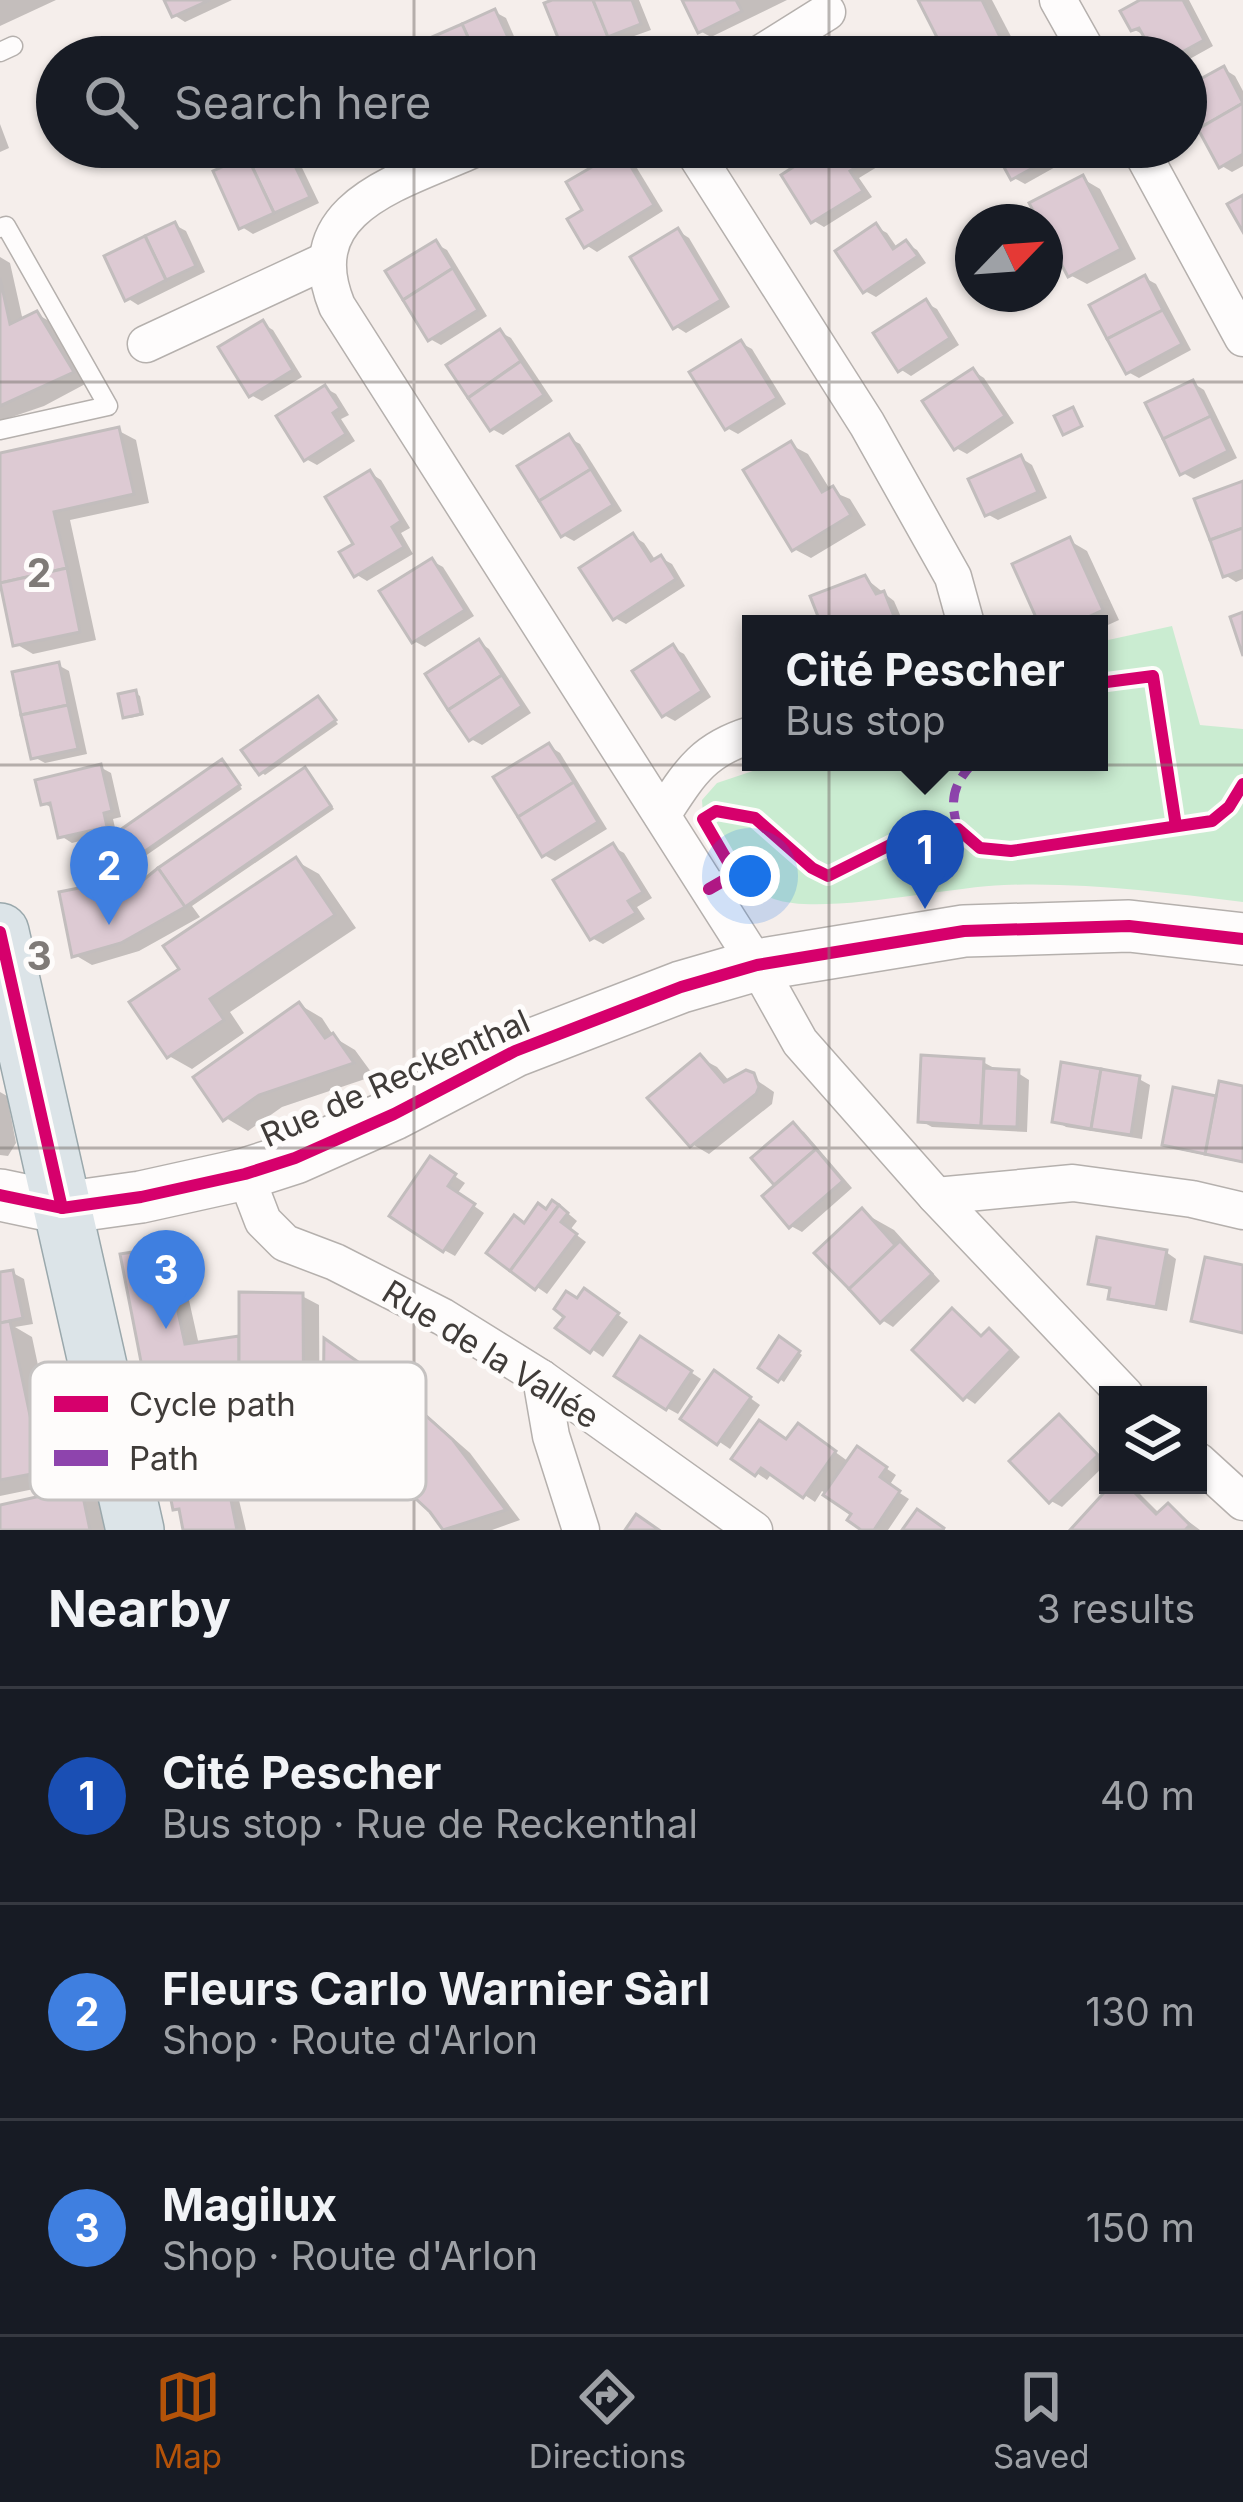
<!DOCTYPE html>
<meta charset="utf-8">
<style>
:root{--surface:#171b24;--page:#242831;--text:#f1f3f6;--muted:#9ea1a6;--line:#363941;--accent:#b45309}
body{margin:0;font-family:Inter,sans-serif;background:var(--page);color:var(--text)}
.controls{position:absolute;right:36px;bottom:36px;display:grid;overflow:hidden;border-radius:0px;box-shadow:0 3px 9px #0004}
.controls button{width:108px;height:108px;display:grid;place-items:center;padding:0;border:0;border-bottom:3px solid var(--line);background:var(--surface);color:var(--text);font:60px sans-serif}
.compass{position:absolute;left:955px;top:204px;width:108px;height:108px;border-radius:50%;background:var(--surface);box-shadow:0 3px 9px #0004;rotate:65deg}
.you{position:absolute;left:750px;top:876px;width:42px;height:42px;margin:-30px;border:9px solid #fff;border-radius:50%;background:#1a73e8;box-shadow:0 0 0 18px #1a73e833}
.badge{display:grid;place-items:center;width:78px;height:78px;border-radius:50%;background:var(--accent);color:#fff;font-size:39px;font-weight:700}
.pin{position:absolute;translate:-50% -99px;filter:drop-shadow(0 3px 6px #0008)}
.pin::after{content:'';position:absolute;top:63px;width:42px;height:36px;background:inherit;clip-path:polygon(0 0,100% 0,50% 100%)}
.popup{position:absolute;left:742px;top:615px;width:366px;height:156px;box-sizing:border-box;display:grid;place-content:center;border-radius:0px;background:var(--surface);filter:drop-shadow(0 3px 9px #0005);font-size:39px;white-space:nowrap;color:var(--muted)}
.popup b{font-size:45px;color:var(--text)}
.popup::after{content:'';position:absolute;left:50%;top:100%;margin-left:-24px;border:24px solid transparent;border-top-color:var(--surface)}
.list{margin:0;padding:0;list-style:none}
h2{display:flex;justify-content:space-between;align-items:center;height:156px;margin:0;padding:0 48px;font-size:51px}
h2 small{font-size:39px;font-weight:400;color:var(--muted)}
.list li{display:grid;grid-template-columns:78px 1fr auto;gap:36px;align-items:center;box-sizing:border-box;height:216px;padding:0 48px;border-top:3px solid var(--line)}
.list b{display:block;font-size:45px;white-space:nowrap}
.list p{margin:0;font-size:39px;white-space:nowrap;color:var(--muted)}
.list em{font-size:39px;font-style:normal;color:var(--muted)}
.icon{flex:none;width:66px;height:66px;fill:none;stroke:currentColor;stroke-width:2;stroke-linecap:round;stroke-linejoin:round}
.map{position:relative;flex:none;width:1243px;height:1530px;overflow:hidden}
.search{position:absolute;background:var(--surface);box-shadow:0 3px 9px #0004;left:36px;right:36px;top:36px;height:132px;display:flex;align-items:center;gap:30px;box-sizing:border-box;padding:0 42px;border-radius:66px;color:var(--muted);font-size:45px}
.sheet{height:804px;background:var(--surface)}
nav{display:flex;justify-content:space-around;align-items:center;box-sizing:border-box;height:168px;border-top:3px solid var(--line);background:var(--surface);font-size:33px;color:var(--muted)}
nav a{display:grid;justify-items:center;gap:6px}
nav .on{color:var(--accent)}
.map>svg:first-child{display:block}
</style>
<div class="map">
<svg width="1243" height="1530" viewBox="0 0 1243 1530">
<rect width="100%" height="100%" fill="#f5eeeb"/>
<!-- green -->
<path fill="#caecd1" d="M1172,626L1200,725L1243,729V902C1163,892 1084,882 1004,885C947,887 821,916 774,899C736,886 703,840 702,800L717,783L780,762H1099V642Z"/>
<!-- shadow -->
<g fill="#0003">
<path d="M0,0H56L0,26Z"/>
<path d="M167,0H232L185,22L174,15Z"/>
<path d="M560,0H639L651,30L575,57L568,53Z"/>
<path d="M685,0H787L711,37L700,31Z"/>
<path d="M921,0H992L1019,52L1009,57H950Z"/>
<path d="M1146,0H1189L1213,46L1186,61V57H1158L1144,35L1133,29Z"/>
<path d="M495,12L506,18L523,57H436Z"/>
<path d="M1224,69L1235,76L1243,91V166L1232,172L1222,166L1186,102V91Z"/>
<path d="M0,124L9,148L0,152Z"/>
<path d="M272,147L293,149L319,203L253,234L242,227Z"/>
<path d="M751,147H789L766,159Z"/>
<path d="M830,147H865L877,167L859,178L872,197L824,227L814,221Z"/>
<path d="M997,147H1079L1082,152L1025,184L1014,178Z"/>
<path d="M621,154L632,160L663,211L597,252L586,245Z"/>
<path d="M1083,179L1100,189L1136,259L1087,284L1070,275L1043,222Z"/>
<path d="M175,225L186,231L205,272L138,305L127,298Z"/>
<path d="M876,227L887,233L898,249L907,244L917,250L926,263L876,297L865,291Z"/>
<path d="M678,231L689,238L730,307L686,333L675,326Z"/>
<path d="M436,244L447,250L487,316L441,345L430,339Z"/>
<path d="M0,257L10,263L23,321L37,314L54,324L89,382L44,406L0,421Z"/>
<path d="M1145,278L1156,284L1191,350L1139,378L1128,372Z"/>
<path d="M926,303L937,309L959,345L911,376L900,369Z"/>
<path d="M263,324L273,330L302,377L262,401L251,395Z"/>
<path d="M500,332L511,338L553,401L503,435L492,429Z"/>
<path d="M741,343L752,349L786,404L738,434L727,428Z"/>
<path d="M973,371L984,378L1014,423L967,454L956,448Z"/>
<path d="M1193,383L1204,390L1237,458L1194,479L1183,473Z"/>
<path d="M325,388L336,394L349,415L341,419L355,441L317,465L306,459Z"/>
<path d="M119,431L136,440L149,503L70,520L96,640L33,654L16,644L0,572V456Z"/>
<path d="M569,438L580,444L622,511L574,541L563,535Z"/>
<path d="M791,445L808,454L831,491L850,499L866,525L811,558L794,549Z"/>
<path d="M1021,458L1032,465L1047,498L998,520L987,514Z"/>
<path d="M370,473L381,480L410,528L401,533L413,554L367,581L357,575V545Z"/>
<path d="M1243,485V579L1236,582L1225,575Z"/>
<path d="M633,536L644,543L656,561L661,558L672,564L685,586L626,624L615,618Z"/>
<path d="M1070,541L1087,551L1119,620L1099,629V624H1042Z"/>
<path d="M432,561L443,567L474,616L425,647L414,641Z"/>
<path d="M865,578L894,601L904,624H825Z"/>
<path d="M479,642L489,649L531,713L482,745L471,739Z"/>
<path d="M673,648L684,654L711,697L675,721L664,715Z"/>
<path d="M58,665L69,671L87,754L45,763L34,757Z"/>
<path d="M135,693L140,696L144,715L130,718L126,716Z"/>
<path d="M318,699L338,724L265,775L261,772Z"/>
<path d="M549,746L560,753L607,829L555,861L544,855Z"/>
<path d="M226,766L242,789L125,870L120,868Z"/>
<path d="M100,767L111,773L121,817L113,819L116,832L72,843L61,836L54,809L43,803Z"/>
<path d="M305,770L334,809L192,906L200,917L139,951L92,965L75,955L113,884L130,894Z"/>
<path d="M613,847L624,853L652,898L637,907L645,919L603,944L592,938Z"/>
<path d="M296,861L319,874L356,928L230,1012L244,1033L192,1069L169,1056L183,970Z"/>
<path d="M300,1005L322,1018L335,1038L355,1050L374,1076L282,1107L248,1131L226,1118Z"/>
<path d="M700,1058L717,1067L730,1082L746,1073L774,1092L772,1104L709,1154L692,1144Z"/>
<path d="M983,1062L994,1068V1072L1018,1073L1029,1080L1027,1132L932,1127L921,1121Z"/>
<path d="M1139,1079L1150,1085L1142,1139L1066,1127L1055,1120Z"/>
<path d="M1243,1089V1163L1176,1149L1165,1143L1176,1091L1219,1100Z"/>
<path d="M0,1092L7,1096L16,1143L8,1156L0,1155Z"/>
<path d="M793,1125L804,1132L852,1188L802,1232L791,1226L778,1186L755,1159Z"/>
<path d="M441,1167L465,1183L457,1194L484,1213L455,1256L444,1250Z"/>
<path d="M564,1210L577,1221L570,1230L586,1242L547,1294L537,1287L525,1226L547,1212Z"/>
<path d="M862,1212L894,1230L940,1281L893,1327L882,1320L856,1286H850Z"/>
<path d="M163,1250L180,1260L199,1345L242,1338L302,1296L319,1305L320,1491H259L242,1481V1407L171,1421L154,1411Z"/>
<path d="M1166,1252L1176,1259L1167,1311L1122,1303L1111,1297L1112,1291L1092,1283Z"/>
<path d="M13,1273L24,1279L33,1324L15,1327L32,1337L63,1483L0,1496V1275Z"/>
<path d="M595,1298L628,1322L603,1357L560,1327L578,1302Z"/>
<path d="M953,1312L984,1338L989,1332L1000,1338L1020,1357L975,1404L965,1397Z"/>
<path d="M780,1340L802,1355L784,1382L762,1367Z"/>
<path d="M652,1346L701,1379L678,1414L667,1408Z"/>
<path d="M341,1352L412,1402L470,1453L520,1520L492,1530H446Z"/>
<path d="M725,1380L760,1405L730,1449L684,1418Z"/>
<path d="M1059,1417L1107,1463L1062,1507L1051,1501Z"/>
<path d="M809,1433L849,1462L868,1456L896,1475L889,1486L909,1499L888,1530H867L855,1513L822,1491L815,1502L772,1473L767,1480L735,1458Z"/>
<path d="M215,1484L239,1500L246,1530H186L182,1512L175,1508Z"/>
<path d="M1116,1485L1137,1491L1161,1515L1169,1507L1200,1530H1074Z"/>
<path d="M81,1490L103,1503L109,1530H0V1508Z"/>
</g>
<!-- building -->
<g fill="#ddcad3" stroke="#c2bdbd" stroke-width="3">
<path d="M164,0H210L172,17Z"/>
<path d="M552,0H593L608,37L565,55L544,3Z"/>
<path d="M593,0H632L641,24L608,37Z"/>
<path d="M682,0H736L742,11L698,33Z"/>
<path d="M918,0H982L1003,43L975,57H947Z"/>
<path d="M1140,0H1183L1204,40L1173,57H1155L1139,28L1131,31L1120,11Z"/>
<path d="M495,9L517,57H477L462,24Z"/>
<path d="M462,24L477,57H433L425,40Z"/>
<path d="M1224,66L1243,103L1198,129L1186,108V87Z"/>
<path d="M1243,103V154L1219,168L1198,129Z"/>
<path d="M265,147H286L310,197L274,213L247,156Z"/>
<path d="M824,147H860L868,160L850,171L863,191L811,223L781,175Z"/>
<path d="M993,147H1071L1011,180Z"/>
<path d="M621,150L654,205L584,248L567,219L582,210L566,182Z"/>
<path d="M247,156L274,213L239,229L213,171Z"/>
<path d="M1083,175L1121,249L1068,277L1045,233V222H1039L1029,203Z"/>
<path d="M1243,195V232L1227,204Z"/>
<path d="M175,222L196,266L166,280L145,236Z"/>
<path d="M876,223L893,249L906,240L918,256L863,293L835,251Z"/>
<path d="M678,228L721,300L673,329L630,257Z"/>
<path d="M145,236L166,280L125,301L104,256Z"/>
<path d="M436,240L453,268L403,300L385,271Z"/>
<path d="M453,268L478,310L428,341L403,300Z"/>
<path d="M1145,275L1163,310L1107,339L1089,305Z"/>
<path d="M0,278L10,324L37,311L74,372L0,406Z"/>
<path d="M926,299L950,338L898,372L873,333Z"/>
<path d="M1163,310L1182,344L1126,374L1107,339Z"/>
<path d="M263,320L293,370L249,397L218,347Z"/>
<path d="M500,329L521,361L468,398L446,365Z"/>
<path d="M741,340L777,398L725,430L689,372Z"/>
<path d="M521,361L544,395L490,431L468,398Z"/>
<path d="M973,368L1005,416L954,450L922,401Z"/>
<path d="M1193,380L1211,416L1163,439L1145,403Z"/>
<path d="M325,385L340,408L333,413L346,434L304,461L276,416Z"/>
<path d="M1073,407L1082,426L1063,435L1054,416Z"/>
<path d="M1211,416L1228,451L1180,475L1163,439Z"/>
<path d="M119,427L134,494L54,512L67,568L0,583V453Z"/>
<path d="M569,434L591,469L539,501L517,466Z"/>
<path d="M791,441L822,492L833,486L851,515L792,551L743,470Z"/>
<path d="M1021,455L1038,492L985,516L968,479Z"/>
<path d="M591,469L613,505L561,537L539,501Z"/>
<path d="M370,470L401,521L392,527L404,547L354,577L339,552L353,544L325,497Z"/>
<path d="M1243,481V528L1210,540L1194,499Z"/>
<path d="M1243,528V570L1223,577L1210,540Z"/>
<path d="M633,533L651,561L661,555L676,579L613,620L579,568Z"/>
<path d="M1070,537L1103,610L1073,624H1039L1012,564Z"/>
<path d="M432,558L465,610L412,643L379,591Z"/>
<path d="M67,568L80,632L13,646L0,583Z"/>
<path d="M865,575L876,594L884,591L897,624H821L810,596Z"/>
<path d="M1243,612V656L1230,617Z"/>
<path d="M479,639L502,675L448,710L425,674Z"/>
<path d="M673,644L702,691L662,717L632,671Z"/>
<path d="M59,662L68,705L21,715L12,672Z"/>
<path d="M502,675L522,706L469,741L448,710Z"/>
<path d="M136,690L141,714L123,718L118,694Z"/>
<path d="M318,696L336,720L259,775L241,750Z"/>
<path d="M68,705L78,749L31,759L21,715Z"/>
<path d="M549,743L574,782L518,817L493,777Z"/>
<path d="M222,759L240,785L118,870L100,844Z"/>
<path d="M101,764L112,811L104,813L107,827L58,838L50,803L41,805L35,780Z"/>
<path d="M305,767L331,806L185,907L158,868Z"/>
<path d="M574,782L598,822L542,857L518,817Z"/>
<path d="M613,843L643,892L628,901L636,913L590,940L553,880Z"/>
<path d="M296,857L335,915L210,999L224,1020L167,1058L129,1002L179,969L163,946Z"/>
<path d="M158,868L185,907L121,943L72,957L59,892L114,881L120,899Z"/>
<path d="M299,1002L325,1038L333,1033L354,1063L259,1095L223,1121L193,1077Z"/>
<path d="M700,1054L724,1082L746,1070L754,1073L759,1087L756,1094L690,1147L647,1098Z"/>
<path d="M921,1055L984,1059L981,1126L918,1122Z"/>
<path d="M1061,1062L1101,1069L1091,1129L1052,1122Z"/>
<path d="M984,1068L1019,1070L1017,1127L981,1126Z"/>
<path d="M1101,1069L1140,1076L1131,1135L1091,1129Z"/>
<path d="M1219,1081L1243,1086V1162L1205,1154Z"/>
<path d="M1173,1087L1216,1096L1205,1154L1162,1145Z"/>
<path d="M793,1122L816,1149L774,1185L751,1158Z"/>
<path d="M816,1149L843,1181L789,1228L762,1196Z"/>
<path d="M430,1156L456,1174L448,1186L475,1204L443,1252L389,1216Z"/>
<path d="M552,1200L559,1205L510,1271L486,1253L514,1215L524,1223L538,1203L546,1209Z"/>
<path d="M559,1205L568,1213L561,1222L577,1234L535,1290L510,1271Z"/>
<path d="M862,1208L895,1245L849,1289L814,1253Z"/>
<path d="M1097,1237L1167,1250L1156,1307L1108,1299L1110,1288L1088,1284Z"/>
<path d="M900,1241L932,1274L880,1323L849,1289Z"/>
<path d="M164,1247L185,1344L239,1336V1395L151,1413L120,1254Z"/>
<path d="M1205,1257L1243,1265V1333L1191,1321Z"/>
<path d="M13,1270L23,1318L0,1323V1272Z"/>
<path d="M584,1288L619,1313L590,1353L555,1328L564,1317L554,1309L566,1291L577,1298Z"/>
<path d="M239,1292L303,1293L304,1483H239Z"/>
<path d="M952,1308L981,1336L989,1328L1011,1350L963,1400L912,1350Z"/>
<path d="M10,1321L42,1472L0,1480V1323Z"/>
<path d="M640,1336L692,1371L666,1410L614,1376Z"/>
<path d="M779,1336L800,1351L778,1382L758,1368Z"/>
<path d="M324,1338L395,1388L453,1440L506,1510L443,1530L430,1512L339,1428L323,1418Z"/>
<path d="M714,1370L751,1397L717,1445L680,1419Z"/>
<path d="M1059,1414L1098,1455L1049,1503L1009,1461Z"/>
<path d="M759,1420L786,1439L798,1423L836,1451L803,1498L761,1468L755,1476L731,1459Z"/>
<path d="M857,1446L887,1467L880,1477L900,1491L874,1530H861L847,1520L851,1514L823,1495Z"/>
<path d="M215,1481L217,1493L229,1490L237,1530H183L179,1509L173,1510L169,1490Z"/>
<path d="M1111,1485H1127L1156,1514L1168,1503L1190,1525L1185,1530H1070Z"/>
<path d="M81,1487L90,1530H0V1505Z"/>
<path d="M917,1509L944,1528L943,1530H902Z"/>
<path d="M636,1514L659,1530H625Z"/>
</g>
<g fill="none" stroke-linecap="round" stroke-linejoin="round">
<!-- service casing -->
<g stroke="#b5b0ad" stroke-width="21">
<g id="service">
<path d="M0,52L13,46"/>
<path d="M0,228L6,226L108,406L0,430"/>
</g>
</g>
<!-- minor casing -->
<g stroke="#b5b0ad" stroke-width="39">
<g id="minor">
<path d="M1058,0L1090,57"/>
<path d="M755,57L827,12"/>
<path d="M478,147C408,180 295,204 337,306L757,965L800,1042L936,1196L1125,1395"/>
<path d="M691,147L867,424L953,577L966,624"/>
<path d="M1139,147L1243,338"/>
<path d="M146,344L327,260"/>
<path d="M662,815C689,774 702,750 751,735"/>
<path d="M245,1174L263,1221L285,1243L335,1262L443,1317L541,1378L754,1530"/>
<path d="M936,1196L1073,1183L1192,1199L1243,1211"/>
<path d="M541,1378L551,1436L581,1530"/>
<path d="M1198,1461L1243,1502"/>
</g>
</g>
<!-- secondary casing -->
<g stroke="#b5b0ad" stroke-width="54">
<path id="secondary" d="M0,1195L62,1208L141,1197L245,1174L295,1158L394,1114L515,1051L681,987L757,965L964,931L1129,926L1243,939"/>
</g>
<!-- primary casing -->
<g stroke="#9aa8ac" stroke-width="60">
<path id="primary" d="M0,932L135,1530"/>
</g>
<!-- service -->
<use href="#service" stroke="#fefcfc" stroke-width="18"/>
<!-- minor -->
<use href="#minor" stroke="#fefcfc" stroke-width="36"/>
<!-- secondary -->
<use href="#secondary" stroke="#fefcfc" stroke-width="51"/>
<!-- primary -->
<use href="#primary" stroke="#dce4e8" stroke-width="57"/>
<!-- quiet -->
<path stroke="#8e44ad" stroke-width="9" stroke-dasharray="18 9" stroke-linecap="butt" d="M958,829C949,800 953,784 974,762"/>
<!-- cycleway casing -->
<g stroke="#fefcfb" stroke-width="20">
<g id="cycleway">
<path d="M1099,683L1153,676L1176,826"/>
<path d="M709,889L735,874L703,819L716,811L755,818L812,868L828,876L914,833L958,829L980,848L1011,851L1212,821L1229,807L1243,784"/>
<path d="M0,932L62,1208"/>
<path d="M0,1195L62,1208L141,1197L245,1174L295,1158L394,1114L515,1051L681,987L757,965L964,931L1129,926L1243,939"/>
</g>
</g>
<!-- cycleway -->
<use href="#cycleway" stroke="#d6006c" stroke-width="12"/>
</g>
<!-- grid -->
<path fill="none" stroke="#7f7a77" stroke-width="3" stroke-opacity="0.55" d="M414,0V57M829,0V57M414,147V1530M829,147V1530M0,382H1243M0,765H1243M0,1148H1243"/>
<g text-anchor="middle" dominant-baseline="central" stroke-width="10" stroke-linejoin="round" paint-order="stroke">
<!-- street labels -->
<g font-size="33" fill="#403c39" stroke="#fefcfb">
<text transform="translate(395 1078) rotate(-24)">Rue de Reckenthal</text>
<text transform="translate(491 1354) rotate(32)">Rue de la Vallée</text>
</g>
</g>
<!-- legend -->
<rect x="30" y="1362" width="396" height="138" rx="18" fill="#fefcfb" stroke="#c5c2c1" stroke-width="3"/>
<rect x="54" y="1396" width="54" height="16" fill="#d6006c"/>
<rect x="54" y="1450" width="54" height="16" fill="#8e44ad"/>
<g font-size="33" fill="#403c39">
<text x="129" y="1416">Cycle path</text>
<text x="129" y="1470">Path</text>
</g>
<g font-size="39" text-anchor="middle" font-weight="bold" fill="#7f7a77" stroke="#fefcfb" stroke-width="10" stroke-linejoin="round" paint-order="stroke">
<text x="39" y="587">2</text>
<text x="39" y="970">3</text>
</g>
</svg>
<div class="controls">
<button><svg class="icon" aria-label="layers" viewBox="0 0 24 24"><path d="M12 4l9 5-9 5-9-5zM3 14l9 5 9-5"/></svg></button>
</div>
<svg class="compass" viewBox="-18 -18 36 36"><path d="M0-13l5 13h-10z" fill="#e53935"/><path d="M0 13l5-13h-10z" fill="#9ea1a6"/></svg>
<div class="you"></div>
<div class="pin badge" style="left:925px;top:909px;background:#1a4fb4">1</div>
<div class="popup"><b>Cité Pescher</b>Bus stop</div>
<div class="pin badge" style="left:109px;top:925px;background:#3f7fe0">2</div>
<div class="pin badge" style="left:166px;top:1329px;background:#3f7fe0">3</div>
<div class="search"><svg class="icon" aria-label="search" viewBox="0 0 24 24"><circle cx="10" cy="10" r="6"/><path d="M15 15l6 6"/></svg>Search here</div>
</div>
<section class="sheet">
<h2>Nearby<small>3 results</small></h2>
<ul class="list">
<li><span class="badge" style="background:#1a4fb4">1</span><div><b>Cité Pescher</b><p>Bus stop · Rue de Reckenthal</p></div><em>40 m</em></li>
<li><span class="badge" style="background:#3f7fe0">2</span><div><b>Fleurs Carlo Warnier Sàrl</b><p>Shop · Route d'Arlon</p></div><em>130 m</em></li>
<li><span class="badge" style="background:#3f7fe0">3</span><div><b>Magilux</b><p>Shop · Route d'Arlon</p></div><em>150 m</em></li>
</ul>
</section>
<nav>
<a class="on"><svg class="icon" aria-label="map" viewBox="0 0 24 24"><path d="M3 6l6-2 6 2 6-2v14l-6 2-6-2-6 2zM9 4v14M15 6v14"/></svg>Map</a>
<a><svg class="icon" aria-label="directions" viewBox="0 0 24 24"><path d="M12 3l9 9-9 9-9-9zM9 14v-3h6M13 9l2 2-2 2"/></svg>Directions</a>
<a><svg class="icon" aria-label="saved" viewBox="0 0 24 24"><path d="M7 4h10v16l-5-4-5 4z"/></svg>Saved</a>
</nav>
